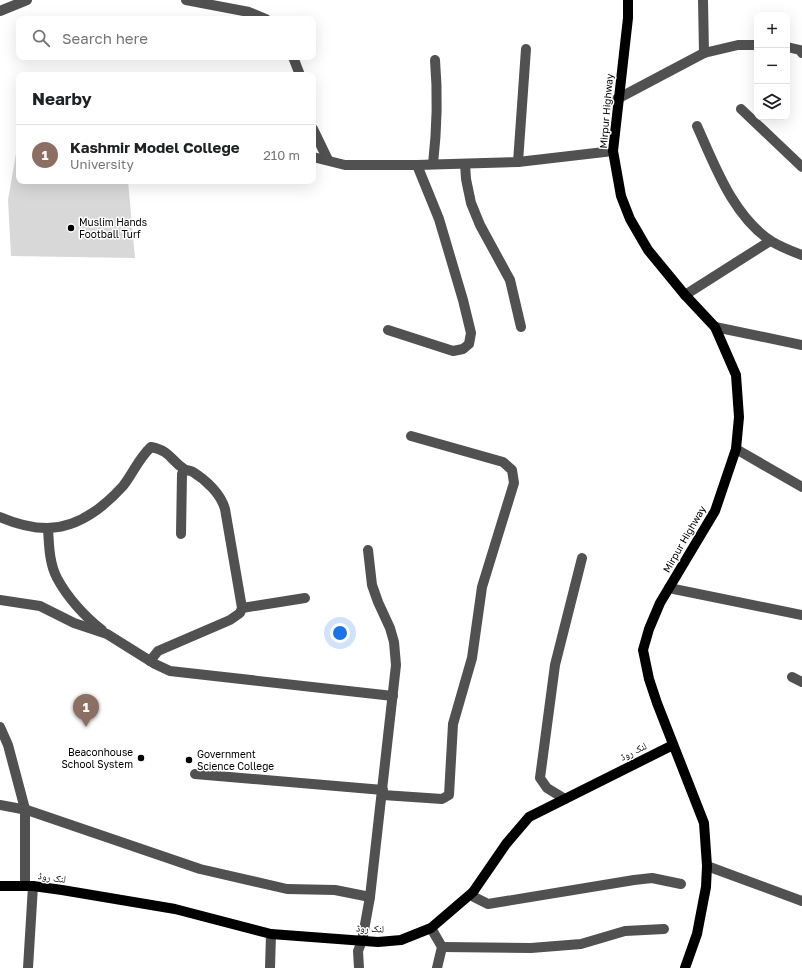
<!DOCTYPE html>
<meta charset="utf-8">
<style>
:root{--surface:#fff;--page:#f2f2f2;--text:#202124;--muted:#757577;--line:#e0e0e0;--accent:#7c3aed}
body{margin:0;font-family:"Golos Text","Noto Naskh Arabic",sans-serif;background:var(--page);color:var(--text)}
.controls{position:absolute;right:12px;top:12px;display:grid;overflow:hidden;border-radius:8px;box-shadow:0 4px 16px #0002}
.controls button{width:36px;height:36px;display:grid;place-items:center;padding:0;border:0;border-bottom:1px solid var(--line);background:var(--surface);color:var(--text);font:20px sans-serif}
.you{position:absolute;left:340px;top:633px;width:14px;height:14px;margin:-10px;border:3px solid #fff;border-radius:50%;background:#1a73e8;box-shadow:0 0 0 6px #1a73e833}
.badge{display:grid;place-items:center;width:26px;height:26px;border-radius:50%;background:var(--accent);color:#fff;font-size:13px;font-weight:700}
.pin{position:absolute;translate:-50% -33px;filter:drop-shadow(0 1px 2px #0008)}
.pin::after{content:'';position:absolute;top:21px;width:14px;height:12px;background:inherit;clip-path:polygon(0 0,100% 0,50% 100%)}
.list{margin:0;padding:0;list-style:none}
h2{display:flex;justify-content:space-between;align-items:center;height:52px;margin:0;padding:0 16px;font-size:17px}
h2 small{font-size:13px;font-weight:400;color:var(--muted)}
.list li{display:grid;grid-template-columns:26px 1fr auto;gap:12px;align-items:center;box-sizing:border-box;height:60px;padding:0 16px;border-top:1px solid var(--line)}
.list b{display:block;font-size:15px;white-space:nowrap}
.list p{margin:0;font-size:13px;white-space:nowrap;color:var(--muted)}
.list em{font-size:13px;font-style:normal;color:var(--muted)}
.icon{flex:none;width:22px;height:22px;fill:none;stroke:currentColor;stroke-width:2;stroke-linecap:round;stroke-linejoin:round}
.map{position:relative;flex:none;width:802px;height:968px;overflow:hidden}
.search{position:absolute;background:var(--surface);box-shadow:0 4px 16px #0002;left:16px;top:16px;width:300px;height:44px;display:flex;align-items:center;gap:10px;box-sizing:border-box;padding:0 14px;border-radius:8px;color:var(--muted);font-size:15px}
.panel{position:absolute;background:var(--surface);box-shadow:0 4px 16px #0002;left:16px;top:72px;width:300px;height:112px;border-radius:8px}
.map>svg:first-child{display:block}
</style>
<div class="map">
<svg width="802" height="968" viewBox="0 0 802 968">
<rect width="100%" height="100%" fill="#fff"/>
<!-- grass -->
<path fill="#d8d8d8" d="M17,148H19V181H128L135,258L11,256L8,200Z"/>
<g fill="none" stroke-linecap="round" stroke-linejoin="round">
<!-- minor -->
<g stroke="#515151" stroke-width="10">
<path d="M186,0L249,12L266,19"/>
<path d="M703,0L704,53"/>
<path d="M0,11L27,0"/>
<path d="M787,47L800,50L802,53"/>
<path d="M293,57L300,75"/>
<path d="M617,99L704,53L738,45H757"/>
<path d="M741,109L802,167"/>
<path d="M697,126C715,166 733,216 771,241C781,247 791,251 802,255"/>
<path d="M313,129L328,160"/>
<path d="M313,157L345,165H417L518,162L613,151"/>
<path d="M518,162L526,49"/>
<path d="M433,164C437,129 438,95 435,60"/>
<path d="M465,164L466,179L471,203L480,225L510,280L521,327"/>
<path d="M685,295L770,241"/>
<path d="M715,327L802,345"/>
<path d="M388,330L453,351L463,349L469,344L471,333L463,300L439,219L417,165"/>
<path d="M736,449L802,487"/>
<path d="M0,517C14,523 32,528 47,528C77,528 104,507 123,486C133,473 139,458 151,447C171,451 170,460 184,469C187,471 190,470 193,472C206,480 221,494 225,509L242,608L240,613L230,620L158,651L150,661"/>
<path d="M48,528C49,544 49,563 57,578C67,597 85,617 102,630"/>
<path d="M181,534L182,474L185,470"/>
<path d="M669,588L802,615"/>
<path d="M0,600L40,606L74,623L107,634L155,664L170,671L393,696"/>
<path d="M242,608L305,598"/>
<path d="M792,677L802,682"/>
<path d="M0,727L8,745L25,809V886"/>
<path d="M195,774L383,790"/>
<path d="M383,795L442,799L449,795L453,724L472,658L482,587L514,483L512,470L503,462L411,436"/>
<path d="M565,799L547,788L540,778L555,665L582,558"/>
<path d="M0,805L27,810L200,869L287,889L335,890L370,897"/>
<path d="M707,866L802,901"/>
<path d="M473,892L474,897L488,904L634,880L652,878L681,884"/>
<path d="M431,928L442,947L437,968"/>
<path d="M442,947L531,948L581,944L625,931L664,929"/>
<path d="M28,968L33,886"/>
<path d="M270,968L271,934"/>
<path d="M359,968L358,951L362,941L370,897L396,665L394,642L390,628L378,602L372,585L368,550"/>
</g>
<!-- major -->
<g stroke="#000" stroke-width="10">
<path d="M628,0V18L613,151L621,196L630,219L648,250L685,295L715,327L736,375L739,417L736,449L715,511L660,603L649,629L643,650L649,679L657,703L704,823L707,866L706,887L697,934L685,968"/>
<path d="M0,886H33L62,890L175,909L271,934L378,942L401,940L431,928L473,892L506,844L529,817L673,745"/>
</g>
</g>
<!-- markers -->
<g fill="#000" stroke="#fff" stroke-width="1.5">
<circle cx="71" cy="228" r="4"/>
<circle cx="141" cy="758" r="4"/>
<circle cx="189" cy="760" r="4"/>
</g>
<g text-anchor="middle" dominant-baseline="central" stroke-width="3" stroke-linejoin="round" paint-order="stroke">
<!-- street labels -->
<g font-size="10" fill="#000" stroke="#fff">
<text transform="translate(606 111) rotate(-85)">Mirpur Highway</text>
<text transform="translate(684 539) rotate(-60)">Mirpur Highway</text>
<text transform="translate(633 751) rotate(-27)">لنک روڈ</text>
<text transform="translate(52 877) rotate(8)">لنک روڈ</text>
<text transform="translate(370 928) rotate(2)">لنک روڈ</text>
</g>
<!-- poi labels -->
<g font-size="10" fill="#000" stroke="#fff" text-anchor="start">
<text x="79" y="222">Muslim Hands<tspan x="79" dy="12">Football Turf</tspan></text>
<text x="133" y="752" text-anchor="end">Beaconhouse<tspan x="133" dy="12">School System</tspan></text>
<text x="197" y="754">Government<tspan x="197" dy="12">Science College</tspan></text>
</g>
</g>
</svg>
<div class="controls">
<button>+</button>
<button>−</button>
<button><svg class="icon" aria-label="layers" viewBox="0 0 24 24"><path d="M12 4l9 5-9 5-9-5zM3 14l9 5 9-5"/></svg></button>
</div>
<div class="you"></div>
<div class="pin badge" style="left:86px;top:727px;background:#8d6e63">1</div>
<div class="search"><svg class="icon" aria-label="search" viewBox="0 0 24 24"><circle cx="10" cy="10" r="6"/><path d="M15 15l6 6"/></svg>Search here</div>
<section class="panel">
<h2>Nearby<small></small></h2>
<ul class="list">
<li><span class="badge" style="background:#8d6e63">1</span><div><b>Kashmir Model College</b><p>University</p></div><em>210 m</em></li>
</ul>
</section>
</div>
